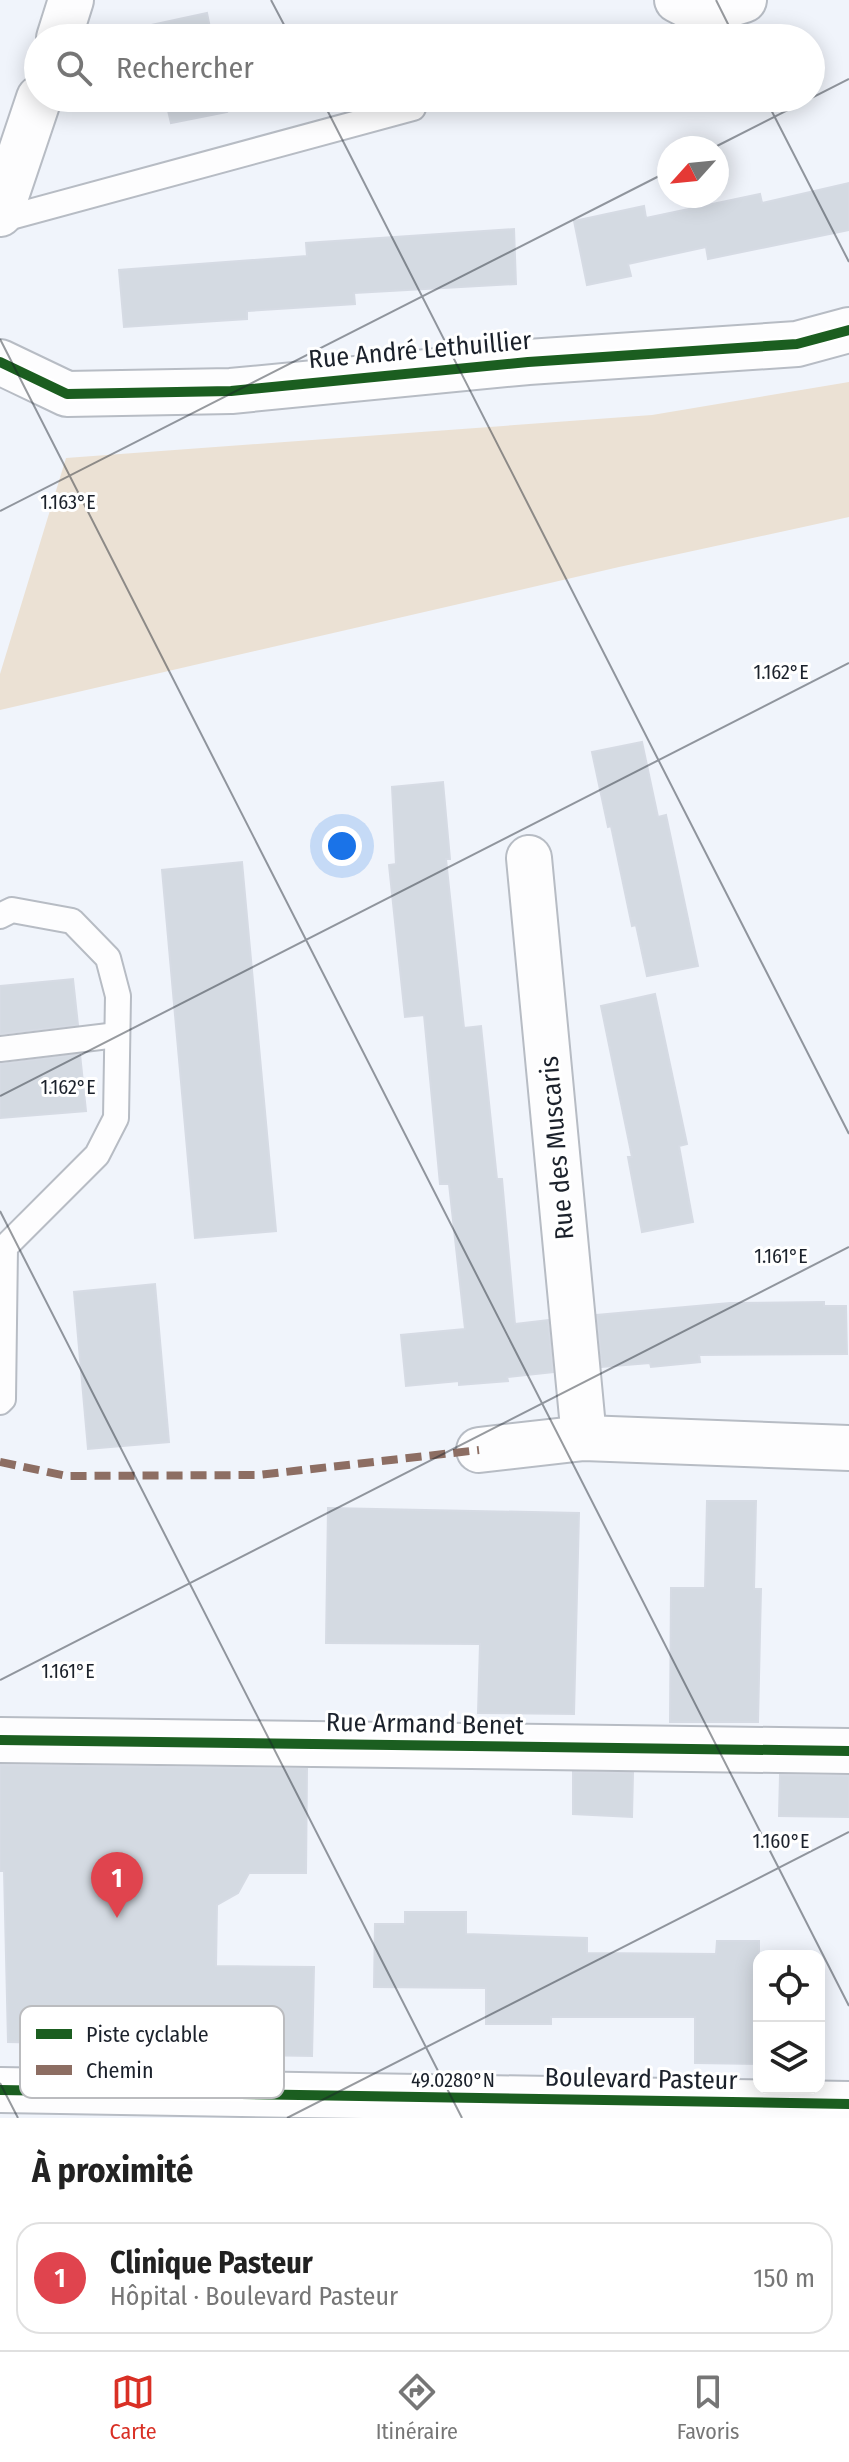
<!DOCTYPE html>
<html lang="fr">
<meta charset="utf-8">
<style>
:root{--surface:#fff;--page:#f2f2f2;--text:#222;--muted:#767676;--line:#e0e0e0;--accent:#d93025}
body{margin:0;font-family:"Fira Sans Condensed",sans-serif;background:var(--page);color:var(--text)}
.controls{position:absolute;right:24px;bottom:24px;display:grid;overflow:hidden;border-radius:16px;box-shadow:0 4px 20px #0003}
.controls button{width:72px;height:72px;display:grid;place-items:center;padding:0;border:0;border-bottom:2px solid var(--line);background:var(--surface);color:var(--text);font:40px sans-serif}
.compass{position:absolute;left:657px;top:136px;width:72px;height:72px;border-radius:50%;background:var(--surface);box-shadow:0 4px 20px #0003;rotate:243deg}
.you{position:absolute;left:342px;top:846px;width:28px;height:28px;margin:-20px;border:6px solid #fff;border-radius:50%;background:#1a73e8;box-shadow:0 0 0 12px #1a73e833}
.badge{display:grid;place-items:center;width:52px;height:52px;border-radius:50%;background:var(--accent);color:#fff;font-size:26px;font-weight:700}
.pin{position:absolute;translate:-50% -66px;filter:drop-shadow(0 2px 4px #0008)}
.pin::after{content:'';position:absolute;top:42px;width:28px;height:24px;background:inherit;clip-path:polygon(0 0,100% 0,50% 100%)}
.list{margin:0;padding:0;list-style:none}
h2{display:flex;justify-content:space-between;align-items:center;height:104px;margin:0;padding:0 32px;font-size:34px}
h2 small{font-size:26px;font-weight:400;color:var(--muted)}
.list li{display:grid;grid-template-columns:52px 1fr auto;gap:24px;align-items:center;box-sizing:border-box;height:112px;margin:0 16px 16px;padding:0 16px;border:2px solid var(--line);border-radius:24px}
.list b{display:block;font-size:30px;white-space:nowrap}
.list p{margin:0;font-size:26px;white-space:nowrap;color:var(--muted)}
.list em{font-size:26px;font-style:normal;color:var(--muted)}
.icon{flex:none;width:44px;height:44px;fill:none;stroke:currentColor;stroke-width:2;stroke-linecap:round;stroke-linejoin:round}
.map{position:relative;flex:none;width:849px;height:2118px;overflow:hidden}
.search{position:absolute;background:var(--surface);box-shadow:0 4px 20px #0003;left:24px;right:24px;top:24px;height:88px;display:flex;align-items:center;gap:20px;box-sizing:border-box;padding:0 28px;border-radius:44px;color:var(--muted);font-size:30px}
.sheet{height:232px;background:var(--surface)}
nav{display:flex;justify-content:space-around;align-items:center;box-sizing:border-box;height:112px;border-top:2px solid var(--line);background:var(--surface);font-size:22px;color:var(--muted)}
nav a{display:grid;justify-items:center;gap:4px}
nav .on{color:var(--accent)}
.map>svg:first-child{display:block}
</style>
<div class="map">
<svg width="849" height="2118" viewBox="0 0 849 2118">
<rect width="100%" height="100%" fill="#f0f4fb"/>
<!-- green -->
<path fill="#ebe1d4" d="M849,382V517L619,567L0,710V674L66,458L652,415Z"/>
<!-- building -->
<g fill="#d4dae2" stroke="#d6dbe4" stroke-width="2">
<path d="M207,13L212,38H153L151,25Z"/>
<path d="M165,98H224L227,112L171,123Z"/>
<path d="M849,183V230L708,259L706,247L628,264L631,276L587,285L574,221L644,206L646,218L760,194L762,203Z"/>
<path d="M514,229L516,284L354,293L355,304L247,311V319L124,327L119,270L307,256L306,243Z"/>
<path d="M642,742L658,817L666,815L698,966L647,976L636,925L632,926L611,826L608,827L592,752Z"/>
<path d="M443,782L450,859H446L464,1028L481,1026L497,1179H502L515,1324L548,1320L553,1372L507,1377L508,1381L459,1385V1381L406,1386L401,1335L465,1329L449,1184H440L424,1015L405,1017L389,865L396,864L392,787Z"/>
<path d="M242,862L276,1231L195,1238L162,870Z"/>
<path d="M73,979L78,1025L0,1034V986Z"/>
<path d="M655,994L687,1144L679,1146L693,1222L642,1232L628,1157H632L601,1006Z"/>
<path d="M80,1054L86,1111L0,1118V1064Z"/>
<path d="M155,1284L169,1442L88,1449L74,1292Z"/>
<path d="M824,1302V1306H846L847,1354L699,1355L700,1362L651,1367L650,1363L602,1367L597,1315L730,1303Z"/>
<path d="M707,1501H756L754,1589H761L758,1722H670L671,1588H705Z"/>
<path d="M328,1508L579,1513L574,1714L478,1713L480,1644L326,1643Z"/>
<path d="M0,1765L307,1769L306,1873H249L238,1893L217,1905L216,1966L314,1967L312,2056L55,2052V2043L8,2042L4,1871H0Z"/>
<path d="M573,1772L633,1773L632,1817L573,1814Z"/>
<path d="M780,1775L849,1776V1817L779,1816Z"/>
<path d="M405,1912H466V1934L587,1938V1953L716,1954L717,1941H759V2064L695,2063V2017H551V2024H486V1988L374,1987L375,1924H405Z"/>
</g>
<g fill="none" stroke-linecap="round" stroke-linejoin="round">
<!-- lane casing -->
<g stroke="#b7bcc4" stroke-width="28">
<g id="lane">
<path d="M0,220L413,108"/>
<path d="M0,916L12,910L72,921L108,958L118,996L116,1118L97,1155L5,1247L3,1399L0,1402"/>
<path d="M0,1049L117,1035"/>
</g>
</g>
<!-- street casing -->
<g stroke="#b7bcc4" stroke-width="48">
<g id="street">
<path d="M677,0L702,13L744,0"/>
<path d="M59,38L71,0"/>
<path d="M0,214L39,98"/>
<path d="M0,362L67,394L231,391L528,362L797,344L849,330"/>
<path d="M529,858L584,1438"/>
<path d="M479,1450L584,1438L849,1448"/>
<path d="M0,1740L849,1751"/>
</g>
</g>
<!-- secondary casing -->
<g stroke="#b7bcc4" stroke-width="48">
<path id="secondary" d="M0,2090L849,2104"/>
</g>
<!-- lane -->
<use href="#lane" stroke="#fdfdfe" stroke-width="24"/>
<!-- street -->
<use href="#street" stroke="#fdfdfe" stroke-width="44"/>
<!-- secondary -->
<use href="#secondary" stroke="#fdfdfe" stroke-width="44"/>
<!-- quiet -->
<path stroke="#8d6e63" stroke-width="8" stroke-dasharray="16 8" stroke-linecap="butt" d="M0,1462L67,1476L259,1475L479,1450"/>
<!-- cycleway casing -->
<g stroke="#fff" stroke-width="15">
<g id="cycleway">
<path d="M0,362L67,394L231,391L528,362L797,344L849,330"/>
<path d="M0,1740L849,1751"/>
<path d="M0,2090L849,2104"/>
</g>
</g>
<!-- cycleway -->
<use href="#cycleway" stroke="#1b5e20" stroke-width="10"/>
</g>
<!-- ticks -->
<path fill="none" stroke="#1b212b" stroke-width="2" stroke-opacity="0.45" d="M271,0L291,38M716,0L735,38M321,98L849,1134M765,98L849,262M713,148L849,79M0,339L849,2006M0,511L669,171M0,1096L849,663M0,1211L462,2118M0,1680L849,1247M0,2083L18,2118M287,2118L849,1832"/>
<g text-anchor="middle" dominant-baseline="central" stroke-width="6" stroke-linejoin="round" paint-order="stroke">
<!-- street labels -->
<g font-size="26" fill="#1b212b" stroke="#fff">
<text transform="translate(420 350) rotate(-5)">Rue André Lethuillier</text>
<text transform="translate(557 1148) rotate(-95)">Rue des Muscaris</text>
<text transform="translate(425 1724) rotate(1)">Rue Armand Benet</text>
<text transform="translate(641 2079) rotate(1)">Boulevard Pasteur</text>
</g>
</g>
<!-- legend -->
<rect x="20" y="2006" width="264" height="92" rx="12" fill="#fff" stroke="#bbbcbf" stroke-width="2"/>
<rect x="36" y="2029" width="36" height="10" fill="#1b5e20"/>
<rect x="36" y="2065" width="36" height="10" fill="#8d6e63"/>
<g font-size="22" fill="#1b212b">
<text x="86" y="2042">Piste cyclable</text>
<text x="86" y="2078">Chemin</text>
</g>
<g font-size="20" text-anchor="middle" fill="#1b212b" stroke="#fff" stroke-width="6" stroke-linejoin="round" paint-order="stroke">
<text x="68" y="509">1.163°E</text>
<text x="781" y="679">1.162°E</text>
<text x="68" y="1094">1.162°E</text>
<text x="781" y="1263">1.161°E</text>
<text x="68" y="1678">1.161°E</text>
<text x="781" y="1848">1.160°E</text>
<text x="453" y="2087">49.0280°N</text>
</g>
</svg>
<div class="controls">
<button><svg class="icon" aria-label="locate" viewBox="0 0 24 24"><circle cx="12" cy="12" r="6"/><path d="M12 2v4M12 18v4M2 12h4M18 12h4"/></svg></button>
<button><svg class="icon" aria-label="layers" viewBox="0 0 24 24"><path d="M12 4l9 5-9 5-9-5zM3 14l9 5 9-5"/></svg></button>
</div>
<svg class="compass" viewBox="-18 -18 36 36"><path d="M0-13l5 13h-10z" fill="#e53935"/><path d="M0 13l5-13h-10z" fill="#767676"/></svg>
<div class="you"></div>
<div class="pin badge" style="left:117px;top:1918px;background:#e0444e">1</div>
<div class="search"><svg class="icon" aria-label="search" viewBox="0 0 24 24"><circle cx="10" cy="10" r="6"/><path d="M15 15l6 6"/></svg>Rechercher</div>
</div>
<section class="sheet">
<h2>À proximité<small></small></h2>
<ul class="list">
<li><span class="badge" style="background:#e0444e">1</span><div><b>Clinique Pasteur</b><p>Hôpital · Boulevard Pasteur</p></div><em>150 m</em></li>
</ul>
</section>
<nav>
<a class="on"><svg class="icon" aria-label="map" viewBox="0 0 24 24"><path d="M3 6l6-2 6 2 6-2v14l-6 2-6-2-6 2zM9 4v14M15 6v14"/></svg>Carte</a>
<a><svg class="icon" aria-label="directions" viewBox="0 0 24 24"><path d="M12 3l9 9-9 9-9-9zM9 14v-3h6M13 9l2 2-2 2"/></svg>Itinéraire</a>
<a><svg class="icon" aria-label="saved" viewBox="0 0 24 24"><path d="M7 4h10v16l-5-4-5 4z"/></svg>Favoris</a>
</nav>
